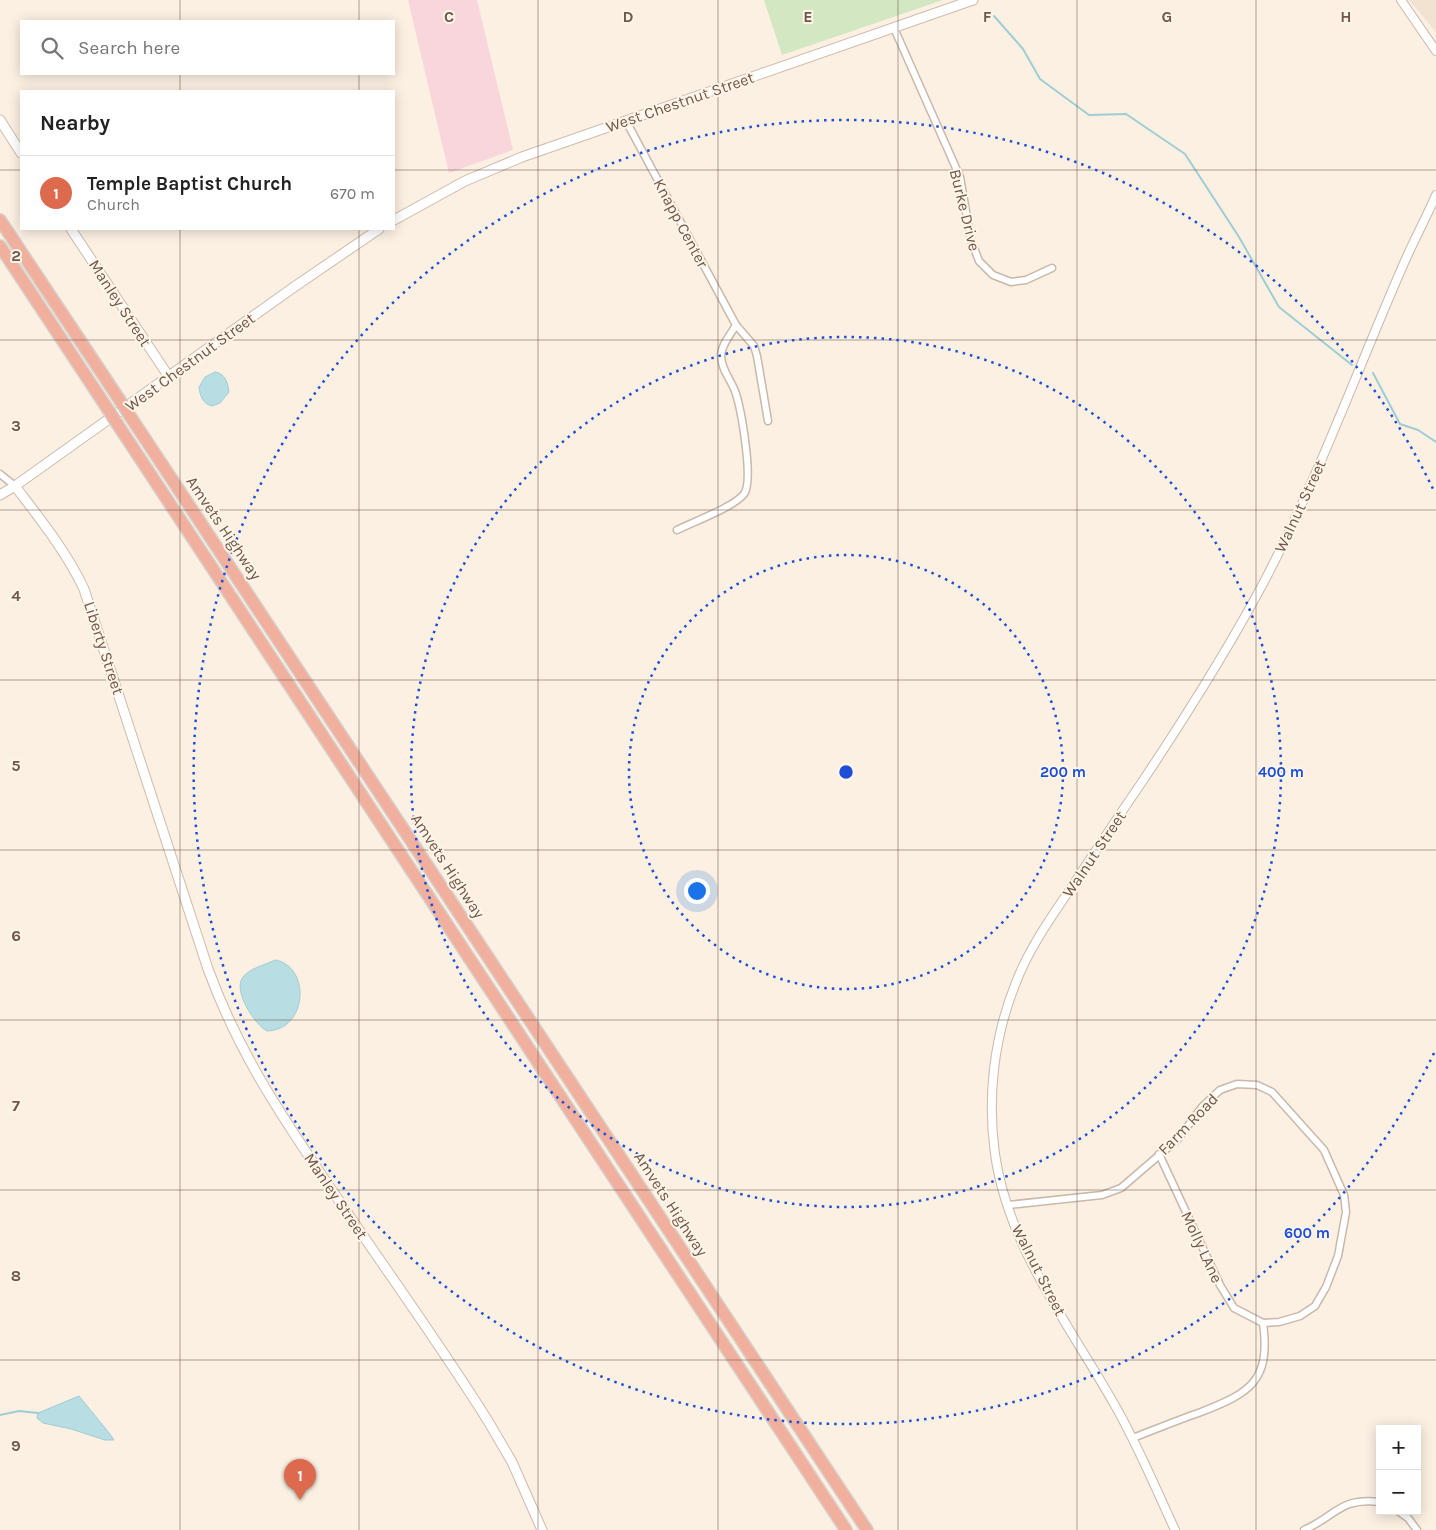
<!DOCTYPE html>
<meta charset="utf-8">
<style>
:root{--surface:#fff;--page:#f6f6f6;--text:#222;--muted:#767676;--line:#e0e0e0;--accent:#de6a4e}
body{margin:0;font-family:Karla,sans-serif;background:var(--page);color:var(--text)}
.controls{position:absolute;right:15px;bottom:15px;display:grid;overflow:hidden;border-radius:0px;box-shadow:0 2px 12px #0003}
.controls button{width:45px;height:45px;display:grid;place-items:center;padding:0;border:0;border-bottom:1px solid var(--line);background:var(--surface);color:var(--text);font:25px sans-serif}
.you{position:absolute;left:696px;top:890px;width:18px;height:18px;margin:-12px;border:4px solid #fff;border-radius:50%;background:#1a73e8;box-shadow:0 0 0 8px #1a73e833}
.badge{display:grid;place-items:center;width:32px;height:32px;border-radius:50%;background:var(--accent);color:#fff;font-size:16px;font-weight:700}
.pin{position:absolute;translate:-50% -41px;filter:drop-shadow(0 1px 2px #0008)}
.pin::after{content:'';position:absolute;top:26px;width:18px;height:15px;background:inherit;clip-path:polygon(0 0,100% 0,50% 100%)}
.list{margin:0;padding:0;list-style:none}
h2{display:flex;justify-content:space-between;align-items:center;height:65px;margin:0;padding:0 20px;font-size:21px}
h2 small{font-size:16px;font-weight:400;color:var(--muted)}
.list li{display:grid;grid-template-columns:32px 1fr auto;gap:15px;align-items:center;box-sizing:border-box;height:75px;padding:0 20px;border-top:1px solid var(--line)}
.list b{display:block;font-size:19px;white-space:nowrap}
.list p{margin:0;font-size:16px;white-space:nowrap;color:var(--muted)}
.list em{font-size:16px;font-style:normal;color:var(--muted)}
.icon{flex:none;width:28px;height:28px;fill:none;stroke:currentColor;stroke-width:2;stroke-linecap:round;stroke-linejoin:round}
.map{position:relative;flex:none;width:1436px;height:1530px;overflow:hidden}
.search{position:absolute;background:var(--surface);box-shadow:0 2px 12px #0003;left:20px;top:20px;width:375px;height:55px;display:flex;align-items:center;gap:12px;box-sizing:border-box;padding:0 18px;border-radius:0px;color:var(--muted);font-size:19px}
.panel{position:absolute;background:var(--surface);box-shadow:0 2px 12px #0003;left:20px;top:90px;width:375px;height:140px;border-radius:0px}
.map>svg:first-child{display:block}
</style>
<div class="map">
<svg width="1436" height="1530" viewBox="0 0 1436 1530">
<rect width="100%" height="100%" fill="#fbf0e2"/>
<!-- residential -->
<path fill="#f2e2d1" d="M1409,0H1436V32Z"/>
<!-- medical -->
<path fill="#f8d6db" d="M408,0H477L513,150L449,173Z"/>
<!-- green -->
<path fill="#d2e7c2" d="M764,0H943L782,55Z"/>
<!-- water -->
<g fill="#b8dde2" stroke="#9fcdd4">
<path d="M215,372C225,373 228,383 229,392L220,403L212,406C203,404 200,396 199,387L205,377Z"/>
<path d="M275,960C311,966 308,1030 267,1031C255,1025 232,990 243,977C250,968 265,965 275,960Z"/>
<path d="M79,1396L110,1434L114,1440H105L71,1429L43,1423L37,1418L38,1413Z"/>
</g>
<g fill="none" stroke-linecap="round" stroke-linejoin="round">
<!-- stream -->
<g stroke="#9fcdd4" stroke-width="2">
<path d="M994,16L1023,49L1040,79L1089,115L1126,114L1185,154L1239,237L1279,307L1352,365"/>
<path d="M1373,373L1400,424L1418,430L1436,442"/>
<path d="M0,1415L19,1411L38,1413"/>
</g>
<!-- minor casing -->
<g stroke="#cab8aa" stroke-width="9">
<g id="minor">
<path d="M894,28L960,177L971,240L979,261L993,275L1011,282L1026,280L1052,268"/>
<path d="M626,121L736,325L754,346L757,356L768,421"/>
<path d="M0,474L15,486"/>
<path d="M677,530C693,522 734,507 744,494C754,481 741,408 735,391C731,380 721,369 721,356C721,345 731,334 736,325"/>
<path d="M1159,1154L1220,1285L1234,1308L1263,1323"/>
<path d="M1008,1205L1102,1195L1121,1188L1178,1139L1202,1107L1220,1090L1237,1084L1257,1085L1272,1092L1324,1150L1344,1195L1346,1212L1338,1256L1326,1287L1315,1306L1300,1316L1279,1322L1263,1323"/>
<path d="M1133,1438C1156,1429 1178,1420 1201,1412C1250,1393 1271,1381 1263,1323"/>
<path d="M1398,1511L1408,1518L1417,1530"/>
<path d="M1304,1530C1336,1516 1340,1497 1380,1502"/>
</g>
</g>
<!-- tertiary casing -->
<g stroke="#cab8aa" stroke-width="10">
<g id="tertiary">
<path d="M1401,0L1436,51"/>
<path d="M1175,1530C1155,1487 1137,1443 1113,1402C1068,1323 1008,1246 995,1154C987,1097 994,1038 1015,985C1028,950 1050,919 1071,888C1094,853 1118,817 1142,782C1186,716 1229,648 1266,578C1319,476 1358,368 1404,263C1414,240 1426,218 1436,195"/>
</g>
</g>
<!-- secondary casing -->
<g stroke="#d0baaa" stroke-width="11">
<g id="secondary">
<path d="M0,120L21,153"/>
<path d="M394,220L465,181L522,157L973,0"/>
<path d="M71,229L169,377"/>
<path d="M15,486C40,519 66,551 84,589L208,969C237,1048 276,1108 323,1177C378,1259 436,1338 488,1421L512,1462L542,1530"/>
<path d="M0,495L15,486L294,287L379,229"/>
</g>
</g>
<!-- motorway casing -->
<g stroke="#d7d0cc" stroke-width="14">
<g id="motorway">
<path d="M0,220L119,399"/>
<path d="M0,246L107,408"/>
<path d="M130,416L867,1530"/>
<path d="M118,425L846,1530"/>
</g>
</g>
<!-- minor -->
<use href="#minor" stroke="#fff" stroke-width="6"/>
<!-- tertiary -->
<use href="#tertiary" stroke="#fff" stroke-width="8"/>
<!-- secondary -->
<use href="#secondary" stroke="#fff" stroke-width="9"/>
<!-- motorway -->
<use href="#motorway" stroke="#f1b09d" stroke-width="11"/>
<!-- motorway-bridge casing -->
<g stroke="#d7d0cc" stroke-width="14" stroke-linecap="butt">
<g id="motorway-bridge">
<path d="M119,399L130,416"/>
<path d="M107,408L118,425"/>
</g>
</g>
<!-- motorway-bridge -->
<use href="#motorway-bridge" stroke="#f1b09d" stroke-width="11"/>
</g>
<!-- grid -->
<path fill="none" stroke="#70574a" stroke-width="1" stroke-opacity="0.55" d="M180,0V21M359,0V21M538,0V1530M718,0V1530M898,0V1530M1077,0V1530M1256,0V1530M180,74V91M359,74V91M0,170H21M394,170H1436M180,229V1530M359,229V1530M0,340H1436M0,510H1436M0,680H1436M0,850H1436M0,1020H1436M0,1190H1436M0,1360H1436"/>
<!-- distance rings -->
<g fill="none" stroke="#1d4ed8" stroke-width="2.5" stroke-dasharray="2.5 5">
<circle cx="846" cy="772" r="217"/>
<circle cx="846" cy="772" r="435"/>
<path d="M1434 1053A652 652 0 1 1 1434 491"/>
</g>
<g text-anchor="middle" dominant-baseline="central" stroke-width="4" stroke-linejoin="round" paint-order="stroke">
<!-- street labels -->
<g font-size="16" fill="#70574a" stroke="#fef5e8">
<text transform="translate(680 102) rotate(-19)">West Chestnut Street</text>
<text transform="translate(965 210) rotate(76)">Burke Drive</text>
<text transform="translate(681 223) rotate(62)">Knapp Center</text>
<text transform="translate(120 303) rotate(57)">Manley Street</text>
<text transform="translate(190 362) rotate(-36)">West Chestnut Street</text>
<text transform="translate(1300 506) rotate(-65)">Walnut Street</text>
<text transform="translate(224 528) rotate(56)">Amvets Highway</text>
<text transform="translate(104 648) rotate(72)">Liberty Street</text>
<text transform="translate(1094 854) rotate(-56)">Walnut Street</text>
<text transform="translate(448 866) rotate(57)">Amvets Highway</text>
<text transform="translate(1188 1124) rotate(-46)">Farm Road</text>
<text transform="translate(336 1196) rotate(56)">Manley Street</text>
<text transform="translate(671 1204) rotate(57)">Amvets Highway</text>
<text transform="translate(1202 1247) rotate(65)">Molly LAne</text>
<text transform="translate(1039 1270) rotate(63)">Walnut Street</text>
</g>
</g>
<g font-size="16" text-anchor="middle" font-weight="bold" fill="#70574a" stroke="#fef5e8" stroke-width="4" stroke-linejoin="round" paint-order="stroke">
<text x="449" y="22">C</text>
<text x="628" y="22">D</text>
<text x="808" y="22">E</text>
<text x="987" y="22">F</text>
<text x="1167" y="22">G</text>
<text x="1346" y="22">H</text>
<text x="16" y="261">2</text>
<text x="16" y="431">3</text>
<text x="16" y="601">4</text>
<text x="16" y="771">5</text>
<text x="16" y="941">6</text>
<text x="16" y="1111">7</text>
<text x="16" y="1281">8</text>
<text x="16" y="1451">9</text>
</g>
<circle cx="846" cy="772" r="8" fill="#1d4ed8" stroke="#fef5e8" stroke-width="2.5"/>
<g font-size="15" text-anchor="middle" font-weight="bold" fill="#1d4ed8" stroke="#fef5e8" stroke-width="4" stroke-linejoin="round" paint-order="stroke">
<text x="1063" y="777">200 m</text>
<text x="1281" y="777">400 m</text>
<text x="1307" y="1238">600 m</text>
</g>
</svg>
<div class="controls">
<button>+</button>
<button>−</button>
</div>
<div class="you"></div>
<div class="pin badge" style="left:300px;top:1500px">1</div>
<div class="search"><svg class="icon" aria-label="search" viewBox="0 0 24 24"><circle cx="10" cy="10" r="6"/><path d="M15 15l6 6"/></svg>Search here</div>
<section class="panel">
<h2>Nearby<small></small></h2>
<ul class="list">
<li><span class="badge">1</span><div><b>Temple Baptist Church</b><p>Church</p></div><em>670 m</em></li>
</ul>
</section>
</div>
